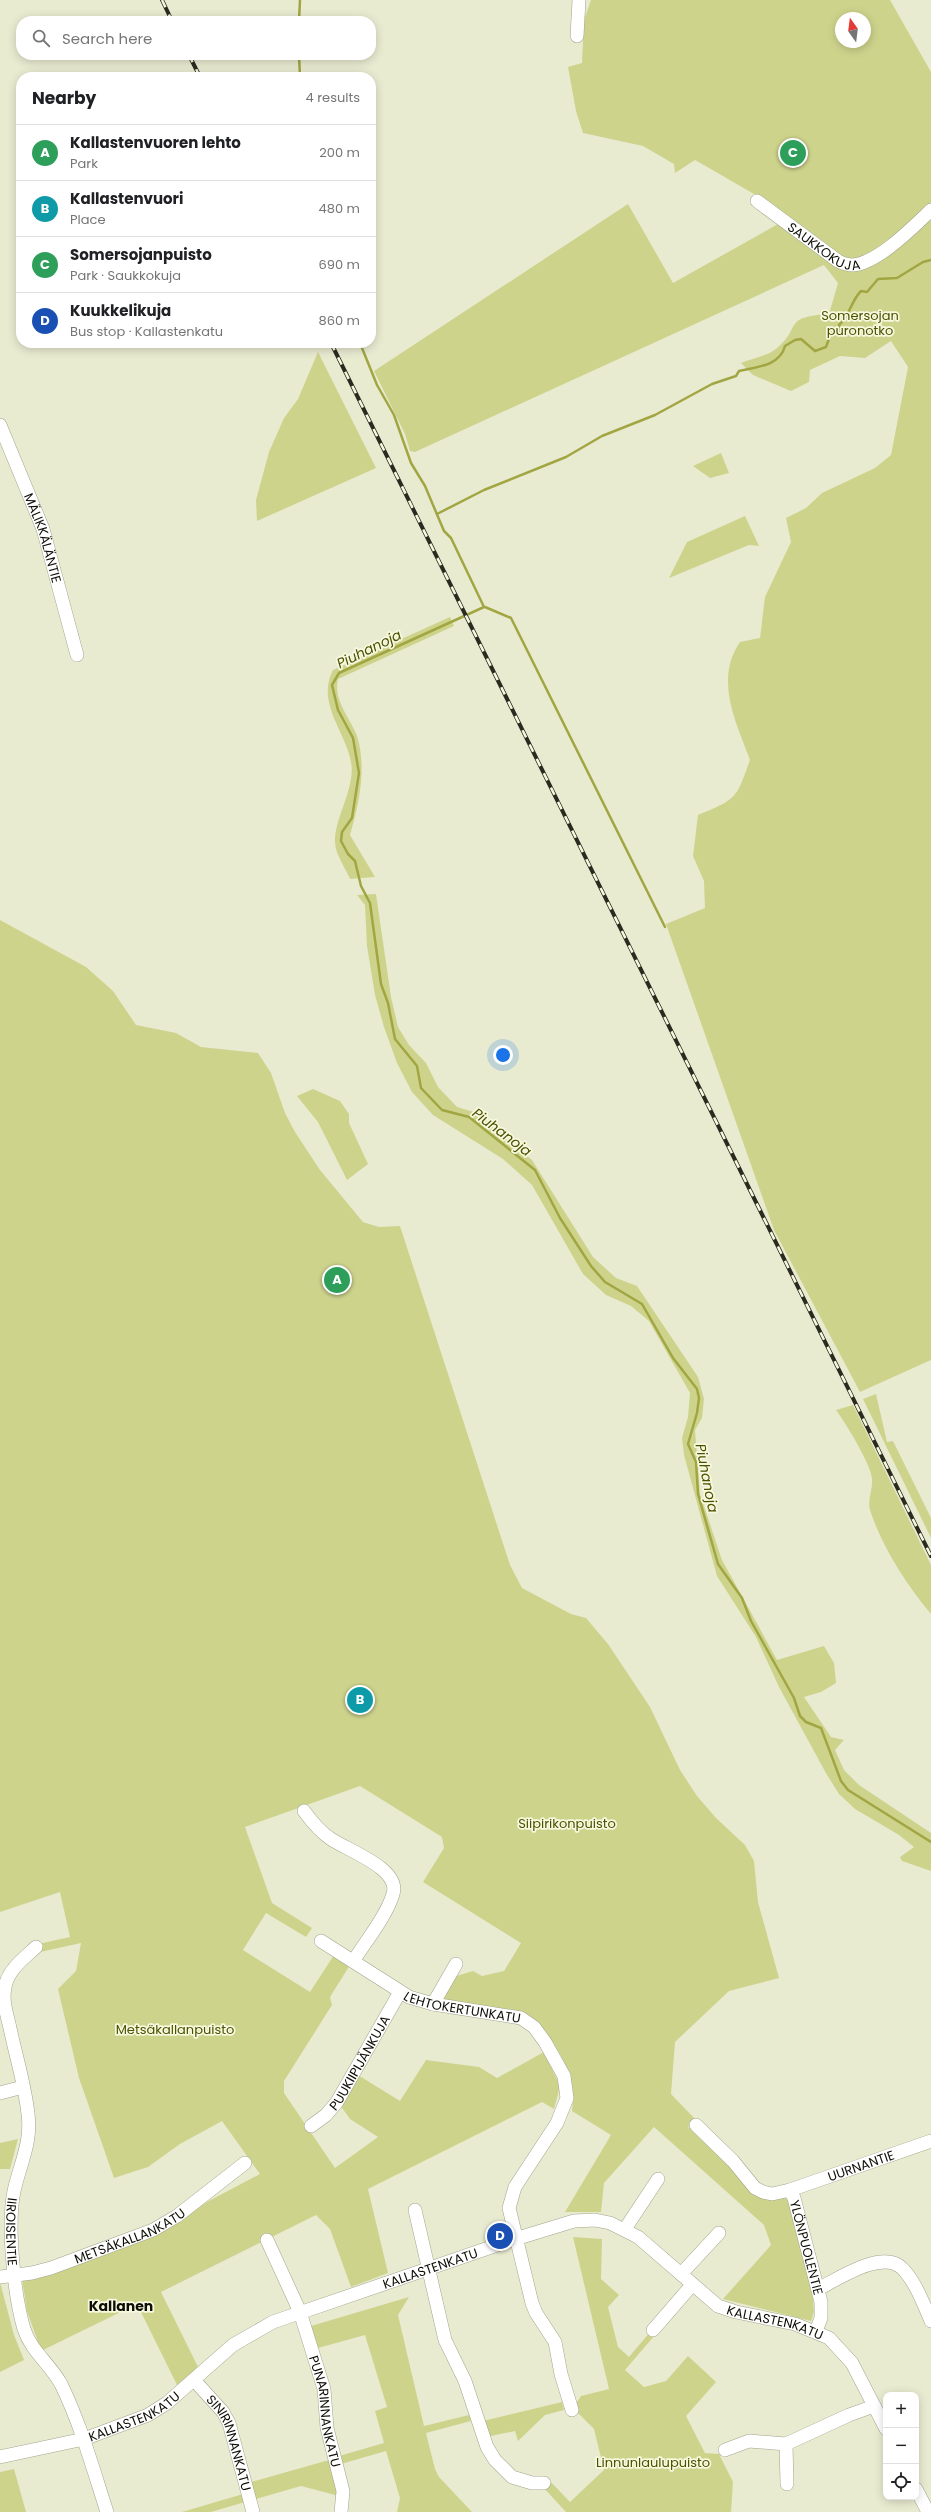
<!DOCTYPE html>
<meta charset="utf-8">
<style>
:root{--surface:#fff;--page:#f2f2f2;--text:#202124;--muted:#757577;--line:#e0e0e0;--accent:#be3c83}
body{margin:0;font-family:Poppins,sans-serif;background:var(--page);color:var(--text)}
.controls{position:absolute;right:12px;bottom:12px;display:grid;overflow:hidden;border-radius:8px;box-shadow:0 2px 10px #0003}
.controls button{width:36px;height:36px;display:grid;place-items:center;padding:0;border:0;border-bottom:1px solid var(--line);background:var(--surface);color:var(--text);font:20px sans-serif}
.compass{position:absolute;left:835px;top:12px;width:36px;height:36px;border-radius:50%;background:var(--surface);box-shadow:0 2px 10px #0003;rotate:346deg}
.you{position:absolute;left:503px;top:1055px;width:14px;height:14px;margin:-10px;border:3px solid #fff;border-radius:50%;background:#1a73e8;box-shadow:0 0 0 6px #1a73e833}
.badge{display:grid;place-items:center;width:26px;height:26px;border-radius:50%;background:var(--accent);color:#fff;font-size:13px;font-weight:700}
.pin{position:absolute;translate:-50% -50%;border:2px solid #fff;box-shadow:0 1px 4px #0006}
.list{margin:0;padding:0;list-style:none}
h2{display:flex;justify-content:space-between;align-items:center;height:52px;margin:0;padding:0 16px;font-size:17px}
h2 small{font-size:13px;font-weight:400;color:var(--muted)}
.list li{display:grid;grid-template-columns:26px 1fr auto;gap:12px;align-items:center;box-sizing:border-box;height:56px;padding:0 16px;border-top:1px solid var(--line)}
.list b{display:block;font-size:15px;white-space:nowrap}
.list p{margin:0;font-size:13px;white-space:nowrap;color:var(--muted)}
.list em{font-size:13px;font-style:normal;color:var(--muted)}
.icon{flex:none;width:22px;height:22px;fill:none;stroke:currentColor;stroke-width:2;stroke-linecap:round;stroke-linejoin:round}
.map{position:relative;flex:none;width:931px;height:2512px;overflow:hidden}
.search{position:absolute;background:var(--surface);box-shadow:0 2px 10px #0003;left:16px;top:16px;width:360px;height:44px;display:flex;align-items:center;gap:10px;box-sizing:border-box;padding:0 14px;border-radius:16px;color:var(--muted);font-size:15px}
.panel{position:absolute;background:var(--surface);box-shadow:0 2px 10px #0003;left:16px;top:72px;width:360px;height:276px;border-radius:16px}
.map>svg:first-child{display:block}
</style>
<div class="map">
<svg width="931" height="2512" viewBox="0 0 931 2512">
<rect width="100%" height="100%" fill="#e9ebd1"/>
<!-- green -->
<g fill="#ced38c" fill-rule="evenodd">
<path d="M591,0H890L931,72V1360L860,1392L774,1230L666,924L705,908L704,881L693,856L698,815C737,799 736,799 750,760C736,722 714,680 740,642L760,638L765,597L791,542L786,518L806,508L822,493L875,468L891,455L908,367L891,341L865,358L840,356L810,370L809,382L791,391L753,375L741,363C751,359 767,356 776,349C803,327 781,317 829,314L838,283L824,265L415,452L410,451L405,434L374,371L628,204L673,283L787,219L773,205L695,160L675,173L674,164L643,146L583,133L576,111L568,67L582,63L584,20ZM841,18H865V42H841Z"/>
<path d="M318,352L376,468L257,521L256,500L269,452L284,418L298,399Z"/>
<path d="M721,453L729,473L710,478L693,466Z"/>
<path d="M745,516L759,546L749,545L669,578L687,542Z"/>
<path d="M450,617L454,626L338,679C333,701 350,717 357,736C367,768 359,804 350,835L375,877L350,879C346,869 335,854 335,842C334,818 356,788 351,762C345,730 316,703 333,670Z"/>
<path d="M376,894L391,997L398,1027L409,1045L426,1063L438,1087L457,1107L477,1113L532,1160L593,1257L616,1278L637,1286L698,1377L704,1399L702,1418L695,1430L700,1494L722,1560L777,1660L824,1646L834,1663L836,1683L821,1692L804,1697L831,1737L844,1740L835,1750L844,1770L859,1785L931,1833V1871L902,1861L900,1857L914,1847L899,1835L855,1809L839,1794L827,1775L779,1687L756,1637L717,1576L684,1455L682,1438L688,1417L690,1393L649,1321L631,1306L606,1295L583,1274L532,1185L503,1159L433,1115L412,1092L397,1063L384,1027L375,995L367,946L365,905L357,895Z"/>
<path d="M0,920L86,967L113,991L136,1025L176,1033L201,1047L258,1053L271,1073L285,1113L295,1132L320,1170L363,1222L379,1227L400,1226L510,1565L522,1588L571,1614L586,1618L608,1644L650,1707L680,1770L697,1796L716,1818L745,1845L754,1861L758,1902L779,1978L729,1991L675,2042L671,2094L695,2119L688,2127L729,2164L781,2197L790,2200L813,2298L814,2312L811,2321L723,2299L771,2245L764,2225L654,2127L604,2183L601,2212H565L611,2135L572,2111C576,2075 564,2060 545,2030L440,1999L453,1977L473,1971L482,1976L504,1971L521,1943L423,1882L444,1848L442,1837L360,1786L245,1827L272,1903L312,1928L306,1937L266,1913L243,1950L310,1992L334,1955L350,1965L330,1997L332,2005L284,2081V2093L335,2168L378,2137L350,2119L339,2104L358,2075L400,2101L426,2060L479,2067L497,2078L544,2052L560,2086L554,2109L542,2102L368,2189L388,2273L351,2287L330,2229L316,2215L161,2292L198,2367L178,2387L137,2304L41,2351L27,2311L22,2279L180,2221L207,2202L260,2174L222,2121L180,2144L148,2167L114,2178L79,2078L58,1989L76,1971L81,1943L40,1952L38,1944L70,1937L60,1892L0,1912Z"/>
<path d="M313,1089L340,1101L349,1114V1123L368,1164L347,1180L318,1122L297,1096Z"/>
<path d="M876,1394L887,1442L893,1441L931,1518V1538L863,1399Z"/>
<path d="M853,1405L931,1565V1614C906,1584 882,1547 870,1510C867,1501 873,1489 872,1479C872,1466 845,1422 836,1410Z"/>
<path d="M18,2139L10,2169H0V2143Z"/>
<path d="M573,2237L602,2239L601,2279L619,2295L608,2307L618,2347L629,2357L651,2331L655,2335L625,2370L644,2387L666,2381L688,2356L716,2382L686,2416L705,2453L719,2454L733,2482L731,2512H566L542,2486L548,2479L570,2502L604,2470L594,2429L573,2408L581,2396L609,2389Z"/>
<path d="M0,2282L14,2335L24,2360L0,2372Z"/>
<path d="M409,2297L398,2315L424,2426L469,2415L471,2421L426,2433L435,2469L439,2477L472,2512H397L400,2498L386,2451L341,2464L339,2456L384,2443L375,2411L387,2407L365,2335L318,2348L311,2326Z"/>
<path d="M562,2402L564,2410L545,2415L518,2441L515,2431L486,2437L483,2421Z"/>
<path d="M329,2460L339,2496L301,2486L256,2499L251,2482Z"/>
<path d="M14,2469L26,2512H0V2472Z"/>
<path d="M243,2494L245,2502L211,2512H182Z"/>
</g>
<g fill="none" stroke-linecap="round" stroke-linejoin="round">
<!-- stream -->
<g stroke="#a1a642" stroke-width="2.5">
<path d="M299,21L300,0"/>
<path d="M299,55L300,77"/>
<path d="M360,343L377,385L394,415L411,463L425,486L444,531L451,538L484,607L339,673L332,685L338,710L353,738L359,773L352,818L342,832L341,841L348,854L355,861L361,886L370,903L381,984L388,1003L395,1039L417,1066L421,1088L442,1110L469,1117L535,1170L560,1218L591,1266L605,1282L642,1304L673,1358L697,1389L699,1398L697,1413L688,1444L696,1462L698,1494L718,1564L742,1598L751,1621L794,1698L800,1716L806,1722L821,1728L841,1781L848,1790L931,1842"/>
<path d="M437,514L484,490L566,457L602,436L655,415L712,384L736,376L739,371C756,367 780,366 785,346L795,340L801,339L815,351L826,347L830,336L840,331L839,325C850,315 851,301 861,291L867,292L878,279L897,278L923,262L931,260"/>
<path d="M485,607L511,618L665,927"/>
</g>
<!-- minor casing -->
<g stroke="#a2a48c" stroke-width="14">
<g id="minor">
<path d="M577,36L579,0"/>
<path id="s1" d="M757,201L838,261C842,263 848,265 853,265C878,263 913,227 931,210"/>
<path id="s2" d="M0,425L43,529L77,655"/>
<path d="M304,1811C312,1822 320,1832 331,1839C349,1851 401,1869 393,1894C387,1915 366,1941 354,1960"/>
<path id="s3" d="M321,1941L409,1997L433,2004L521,2018L534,2027L545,2042L564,2076L567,2098L557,2123L515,2187L509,2208L532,2303L536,2313L555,2342L561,2374L572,2410"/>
<path id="s4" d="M36,1947C23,1959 8,1970 5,1987C2,2002 7,2014 10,2028C16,2057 25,2085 28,2114C32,2142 20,2164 14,2191C7,2225 14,2295 24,2329C31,2351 50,2364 61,2384C81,2425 93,2469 107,2512"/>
<path d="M433,2004L456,1964"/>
<path d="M0,2093L23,2087"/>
<path id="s5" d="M696,2125L733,2161L755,2188L763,2192L772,2194L790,2190L794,2198L821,2302V2318L816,2331"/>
<path id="s6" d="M311,2126L326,2115L337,2102L400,1992"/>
<path id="s7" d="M790,2190L931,2141"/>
<path d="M415,2210L445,2340L465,2381L487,2447L495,2460L512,2477L532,2483H544"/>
<path d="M625,2229L658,2179"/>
<path id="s8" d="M267,2240L300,2312L324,2389L327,2428L343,2491L341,2512"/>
<path d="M681,2274L719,2233"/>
<path id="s9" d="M0,2277L32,2273L51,2268L153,2230L177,2216L245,2163"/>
<path d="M818,2289C838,2279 883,2248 903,2269C916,2283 923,2303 931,2321"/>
<path d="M653,2330L692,2285"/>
<path id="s10" d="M194,2380L223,2412L229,2423L253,2512"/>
<path d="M786,2444L787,2484"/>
<path d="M725,2450L749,2441L786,2444L849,2415L874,2406"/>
<path id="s11" d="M0,2457L84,2439L148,2415L167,2403L233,2345L273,2322L515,2239L574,2221L595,2220L610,2223L638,2237L718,2306L736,2312L795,2324L829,2338L852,2363L886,2429"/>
<path d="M916,2489L928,2512"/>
</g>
</g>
<!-- minor -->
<use href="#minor" stroke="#fff" stroke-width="13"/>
<!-- rail casing -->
<g stroke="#2a2a1f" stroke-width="4">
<g id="rail">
<path d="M162,0L172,21"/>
<path d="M189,55L200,77"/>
<path d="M331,343L931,1556"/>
</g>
</g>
<!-- rail -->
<use href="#rail" stroke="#f6f9de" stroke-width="2.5" stroke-dasharray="8" stroke-linecap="butt"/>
</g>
<g text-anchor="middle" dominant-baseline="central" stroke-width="3.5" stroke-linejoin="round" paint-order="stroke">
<!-- street labels -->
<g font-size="13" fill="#0e0e06" stroke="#f6f9de">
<text stroke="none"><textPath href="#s1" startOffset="82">SAUKKOKUJA</textPath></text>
<text stroke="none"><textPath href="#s2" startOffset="121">MÄLIKKÄLÄNTIE</textPath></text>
<text stroke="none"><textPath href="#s3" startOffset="159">LEHTOKERTUNKATU</textPath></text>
<text stroke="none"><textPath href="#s6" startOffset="81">PUUKIIPIJÄNKUJA</textPath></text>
<text stroke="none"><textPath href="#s7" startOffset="75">UURNANTIE</textPath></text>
<text stroke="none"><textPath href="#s4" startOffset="301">IIROISENTIE</textPath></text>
<text stroke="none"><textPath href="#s9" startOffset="137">METSÄKALLANKATU</textPath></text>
<text stroke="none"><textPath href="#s5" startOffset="183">YLÖNPUOLENTIE</textPath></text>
<text stroke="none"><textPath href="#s11" startOffset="477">KALLASTENKATU</textPath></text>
<text stroke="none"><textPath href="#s11" startOffset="861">KALLASTENKATU</textPath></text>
<text stroke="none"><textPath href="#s8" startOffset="182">PUNARINNANKATU</textPath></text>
<text stroke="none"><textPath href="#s11" startOffset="141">KALLASTENKATU</textPath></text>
<text stroke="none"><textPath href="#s10" startOffset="74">SINIRINNANKATU</textPath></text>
</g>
<!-- park labels -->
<g font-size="13" fill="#4e5000" stroke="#f6f9de">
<text x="860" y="315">Somersojan<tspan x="860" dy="15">puronotko</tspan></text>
<text x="567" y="1823">Siipirikonpuisto</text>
<text x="175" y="2029">Metsäkallanpuisto</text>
<text x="653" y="2462">Linnunlaulupuisto</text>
</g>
<!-- water labels -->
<g font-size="14" font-style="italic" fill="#4d5000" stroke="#f6f9de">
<text transform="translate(369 649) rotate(-26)">Piuhanoja</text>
<text transform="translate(502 1132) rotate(37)">Piuhanoja</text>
<text transform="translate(707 1478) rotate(79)">Piuhanoja</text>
</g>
<!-- neighbourhood labels -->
<g font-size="14" font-weight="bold" fill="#0e0e06" stroke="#f6f9de">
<text x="121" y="2306">Kallanen</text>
</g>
</g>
</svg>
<div class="controls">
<button>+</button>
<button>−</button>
<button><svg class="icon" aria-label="locate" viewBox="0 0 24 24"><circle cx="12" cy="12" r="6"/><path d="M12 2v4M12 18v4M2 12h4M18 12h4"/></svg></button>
</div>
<svg class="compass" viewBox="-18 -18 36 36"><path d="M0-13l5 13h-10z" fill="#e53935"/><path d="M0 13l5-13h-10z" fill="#757577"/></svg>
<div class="you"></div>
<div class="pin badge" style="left:337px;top:1280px;background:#2e9e5b">A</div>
<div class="pin badge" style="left:360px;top:1700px;background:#0f9aa8">B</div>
<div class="pin badge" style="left:793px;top:153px;background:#2e9e5b">C</div>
<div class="pin badge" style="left:500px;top:2236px;background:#1a4fb4">D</div>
<div class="search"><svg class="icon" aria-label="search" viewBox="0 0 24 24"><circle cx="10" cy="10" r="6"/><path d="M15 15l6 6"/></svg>Search here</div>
<section class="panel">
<h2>Nearby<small>4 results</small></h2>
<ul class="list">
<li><span class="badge" style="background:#2e9e5b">A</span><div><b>Kallastenvuoren lehto</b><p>Park</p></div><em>200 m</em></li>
<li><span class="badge" style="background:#0f9aa8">B</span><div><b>Kallastenvuori</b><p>Place</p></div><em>480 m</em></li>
<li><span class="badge" style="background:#2e9e5b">C</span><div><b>Somersojanpuisto</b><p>Park · Saukkokuja</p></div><em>690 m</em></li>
<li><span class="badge" style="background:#1a4fb4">D</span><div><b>Kuukkelikuja</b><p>Bus stop · Kallastenkatu</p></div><em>860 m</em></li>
</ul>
</section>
</div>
